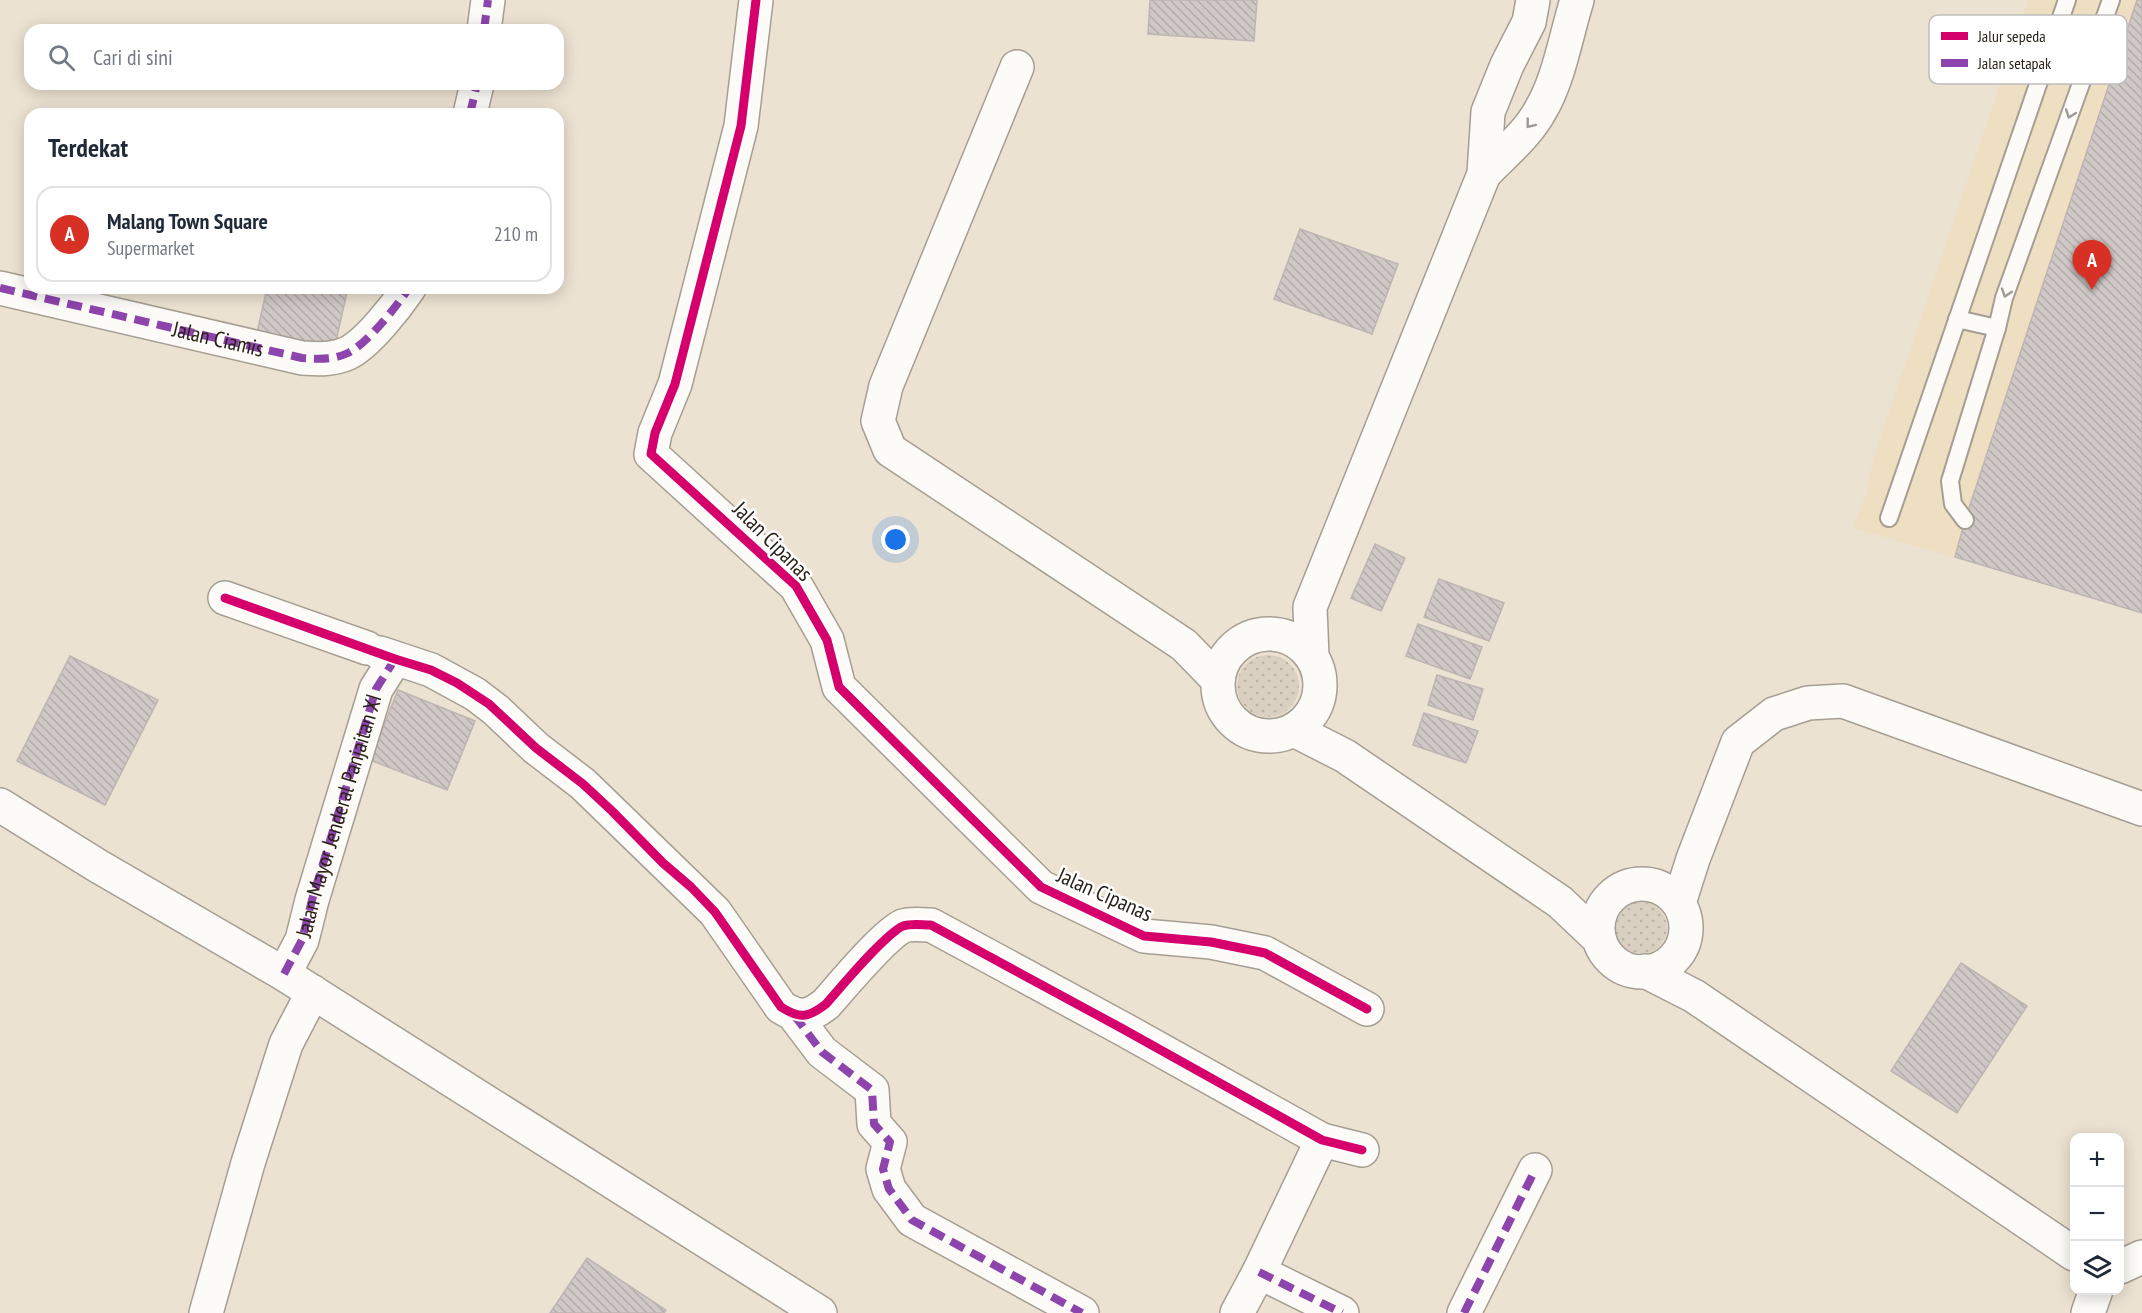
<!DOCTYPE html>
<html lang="id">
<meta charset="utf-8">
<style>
:root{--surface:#fff;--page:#f2f2f3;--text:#1f2937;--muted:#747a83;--line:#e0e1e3;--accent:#d93025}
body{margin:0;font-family:"PT Sans Narrow",sans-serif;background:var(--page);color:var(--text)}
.controls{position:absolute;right:18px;bottom:18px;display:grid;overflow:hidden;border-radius:12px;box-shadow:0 3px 15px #0003}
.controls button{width:54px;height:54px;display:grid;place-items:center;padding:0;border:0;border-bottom:2px solid var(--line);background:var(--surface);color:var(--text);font:30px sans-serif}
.you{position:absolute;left:896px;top:540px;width:21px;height:21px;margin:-15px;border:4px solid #fff;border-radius:50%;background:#1a73e8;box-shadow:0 0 0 9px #1a73e833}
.badge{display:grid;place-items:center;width:39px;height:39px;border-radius:50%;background:var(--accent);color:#fff;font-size:20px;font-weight:700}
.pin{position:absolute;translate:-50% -50px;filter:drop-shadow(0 2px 3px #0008)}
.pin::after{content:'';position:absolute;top:32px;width:21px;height:18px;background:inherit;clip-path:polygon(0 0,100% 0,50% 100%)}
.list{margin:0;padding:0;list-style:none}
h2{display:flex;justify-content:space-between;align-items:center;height:78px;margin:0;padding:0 24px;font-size:26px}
h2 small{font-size:20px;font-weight:400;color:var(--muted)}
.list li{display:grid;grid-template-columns:39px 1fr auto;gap:18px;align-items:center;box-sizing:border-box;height:96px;margin:0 12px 12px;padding:0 12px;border:2px solid var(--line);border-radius:18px}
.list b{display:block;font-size:22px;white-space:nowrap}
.list p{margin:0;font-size:20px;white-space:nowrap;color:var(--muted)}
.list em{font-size:20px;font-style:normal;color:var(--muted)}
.icon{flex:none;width:33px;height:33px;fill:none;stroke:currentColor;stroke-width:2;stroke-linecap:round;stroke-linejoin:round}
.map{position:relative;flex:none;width:2142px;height:1313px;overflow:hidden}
.search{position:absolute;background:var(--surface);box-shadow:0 3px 15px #0003;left:24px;top:24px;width:540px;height:66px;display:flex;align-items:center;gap:15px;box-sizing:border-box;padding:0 21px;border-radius:18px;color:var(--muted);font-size:22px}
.panel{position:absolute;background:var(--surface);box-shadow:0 3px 15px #0003;left:24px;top:108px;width:540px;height:186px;border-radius:18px}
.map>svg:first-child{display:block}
</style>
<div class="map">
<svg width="2142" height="1313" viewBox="0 0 2142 1313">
<defs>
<pattern id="grass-dots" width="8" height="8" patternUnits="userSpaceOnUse" patternTransform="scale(1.5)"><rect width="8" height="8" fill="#dad0c1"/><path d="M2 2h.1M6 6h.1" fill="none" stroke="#bbb2a5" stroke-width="1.8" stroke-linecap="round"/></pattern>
<pattern id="building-back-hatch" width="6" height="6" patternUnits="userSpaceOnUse" patternTransform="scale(1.5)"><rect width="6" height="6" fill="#d0c8c6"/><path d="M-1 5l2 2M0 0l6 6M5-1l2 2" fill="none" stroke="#b3aca9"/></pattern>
</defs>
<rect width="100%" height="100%" fill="#ece2d2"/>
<!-- built -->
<path fill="#eedfc3" d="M2028,0H2142V613L1853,528L1867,490L1873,460Z"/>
<!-- grass -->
<g fill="url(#grass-dots)">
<circle cx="1268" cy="686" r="31"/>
<circle cx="1641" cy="928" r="26"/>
</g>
<!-- building -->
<g fill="url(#building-back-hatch)" stroke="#beb5b3" stroke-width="1.5">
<path d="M1150,0H1257L1254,41L1148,34Z"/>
<path d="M2137,0H2142V613L1955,557L1965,520Z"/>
<path d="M1300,229L1398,264L1372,334L1274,299Z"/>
<path d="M267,288H348L333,354L256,337Z"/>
<path d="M1375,544L1405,558L1381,611L1351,598Z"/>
<path d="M1439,579L1504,603L1489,641L1424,617Z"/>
<path d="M1418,624L1482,647L1470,679L1406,656Z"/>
<path d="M70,656L158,700L105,805L17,761Z"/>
<path d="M1437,675L1483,689L1473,720L1428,705Z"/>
<path d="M398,690L475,721L447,790L370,760Z"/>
<path d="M1424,713L1478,731L1466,763L1413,745Z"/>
<path d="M1961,963L2027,1006L1957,1113L1891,1071Z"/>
<path d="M587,1258L666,1310L664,1313H550Z"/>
</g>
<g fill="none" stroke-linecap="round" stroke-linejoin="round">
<!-- service casing -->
<g stroke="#a69e92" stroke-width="20">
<g id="service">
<path d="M1957,319L1997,328"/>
<path d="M1889,518L2067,0"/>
<path d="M1965,520L1953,504L1950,481L1997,328L2004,298L2111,0"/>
</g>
</g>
<!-- minor casing -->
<g stroke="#a69e92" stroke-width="36">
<g id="minor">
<path d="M756,0L741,126L675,384L655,433L651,454L796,586L827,640L839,687L1041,887L1144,936L1211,942L1265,953L1367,1009"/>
<path d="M484,30L488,0"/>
<path d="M1017,67L886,386L878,421L890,450L1184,645L1217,679"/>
<path d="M470,114L477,84"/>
<path d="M1484,174C1503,154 1527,135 1540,111C1559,80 1566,35 1577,0"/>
<path id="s1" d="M0,288L302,358C318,359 333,360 348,353C368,343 396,307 409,288"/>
<path d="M225,598L367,648"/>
<circle cx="1269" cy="685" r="51"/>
<path d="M380,653L431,670L475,694L496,710L536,748L583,784L715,912L781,1007C800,1019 808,1018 826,1004C842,986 884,935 903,926C912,923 922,925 931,925L1123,1029L1322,1140L1362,1150"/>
<path d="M1312,657L1310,607L1484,174L1488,112L1507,65L1529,22L1533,0"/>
<path d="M1294,730L1345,756L1560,902L1599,939"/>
<circle cx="1642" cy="928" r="44"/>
<path d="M1679,903L1693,859L1738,742L1774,714L1808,703L1843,701L2142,809"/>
<path d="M1645,971L1694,996L2074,1254"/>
<path id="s2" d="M284,974L302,940L312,900L376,689L395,659"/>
<path d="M794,1015L822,1052L872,1090L874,1124L890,1142L883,1169L889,1189L912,1220L1082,1313"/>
<path d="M2120,1267L2142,1257"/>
<path d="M1259,1272L1342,1313"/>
<path d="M206,1313L248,1163L286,1044L313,992"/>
<path d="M1237,1313L1259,1272L1322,1140"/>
<path d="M1464,1313L1535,1170"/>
<path d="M2088,1313L2096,1290"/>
</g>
</g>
<!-- primary casing -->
<g stroke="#a69e92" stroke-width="36">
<path id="primary" d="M0,805L98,866L284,974L820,1313"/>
</g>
<!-- service -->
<use href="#service" stroke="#fcfbf8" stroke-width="16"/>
<!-- minor -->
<use href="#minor" stroke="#fcfbf8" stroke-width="33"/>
<!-- primary -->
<use href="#primary" stroke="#fcfbf8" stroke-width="33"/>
<!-- quiet -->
<g stroke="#8e44ad" stroke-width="8" stroke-dasharray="15 8" stroke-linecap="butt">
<path d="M484,30L488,0"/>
<path d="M470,114L477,84"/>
<path d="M0,288L302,358C318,359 333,360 348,353C368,343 396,307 409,288"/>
<path d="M284,974L302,940L312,900L376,689L395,659"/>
<path d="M794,1015L822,1052L872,1090L874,1124L890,1142L883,1169L889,1189L912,1220L1082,1313"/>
<path d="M1259,1272L1342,1313"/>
<path d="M1464,1313L1535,1170"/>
</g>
<!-- cycleway casing -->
<g stroke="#fff" stroke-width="13">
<g id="cycleway">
<path d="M756,0L741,126L675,384L655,433L651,454L796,586L827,640L839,687L1041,887L1144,936L1211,942L1265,953L1367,1009"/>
<path d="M225,598L395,659L431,670L457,683L489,704L536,748L583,784L612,811L663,863L691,887L715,912L781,1007C800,1019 808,1018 826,1004C842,986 884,935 903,926C912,923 922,925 931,925L1123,1029L1322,1140L1362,1150"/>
</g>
</g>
<!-- cycleway -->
<use href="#cycleway" stroke="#d6006c" stroke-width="9"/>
</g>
<!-- one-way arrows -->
<defs><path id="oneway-chevron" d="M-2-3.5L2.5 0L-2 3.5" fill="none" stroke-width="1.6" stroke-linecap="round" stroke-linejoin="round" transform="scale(1.5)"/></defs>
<g stroke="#9d9993">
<use href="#oneway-chevron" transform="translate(2070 114) rotate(110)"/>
<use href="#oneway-chevron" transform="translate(1530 124) rotate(128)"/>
<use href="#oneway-chevron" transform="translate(2006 293) rotate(108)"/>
</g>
<g text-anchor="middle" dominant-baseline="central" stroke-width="5" stroke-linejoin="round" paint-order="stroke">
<!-- street labels -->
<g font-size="22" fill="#292218" stroke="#fff">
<text stroke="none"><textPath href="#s1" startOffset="224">Jalan Ciamis</textPath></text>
<text transform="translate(773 541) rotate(45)">Jalan Cipanas</text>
<text stroke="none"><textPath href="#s2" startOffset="168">Jalan Mayor Jenderal Panjaitan XI</textPath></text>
<text transform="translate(1105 894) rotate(24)">Jalan Cipanas</text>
</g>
</g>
<!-- legend -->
<rect x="1929" y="15" width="198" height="69" rx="9" fill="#fff" stroke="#bfbdba" stroke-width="1.5"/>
<rect x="1941" y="32" width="27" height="8" fill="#d6006c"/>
<rect x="1941" y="59" width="27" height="8" fill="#8e44ad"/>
<g font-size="16" fill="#292218">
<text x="1978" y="42">Jalur sepeda</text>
<text x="1978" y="69">Jalan setapak</text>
</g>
</svg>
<div class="controls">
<button>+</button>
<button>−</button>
<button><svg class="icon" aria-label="layers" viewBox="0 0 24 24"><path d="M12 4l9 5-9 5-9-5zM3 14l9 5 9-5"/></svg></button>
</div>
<div class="you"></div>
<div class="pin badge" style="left:2092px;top:290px">A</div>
<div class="search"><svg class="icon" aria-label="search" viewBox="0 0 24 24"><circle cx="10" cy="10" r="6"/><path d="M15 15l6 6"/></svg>Cari di sini</div>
<section class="panel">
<h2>Terdekat<small></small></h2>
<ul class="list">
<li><span class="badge">A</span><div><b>Malang Town Square</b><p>Supermarket</p></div><em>210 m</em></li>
</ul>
</section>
</div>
